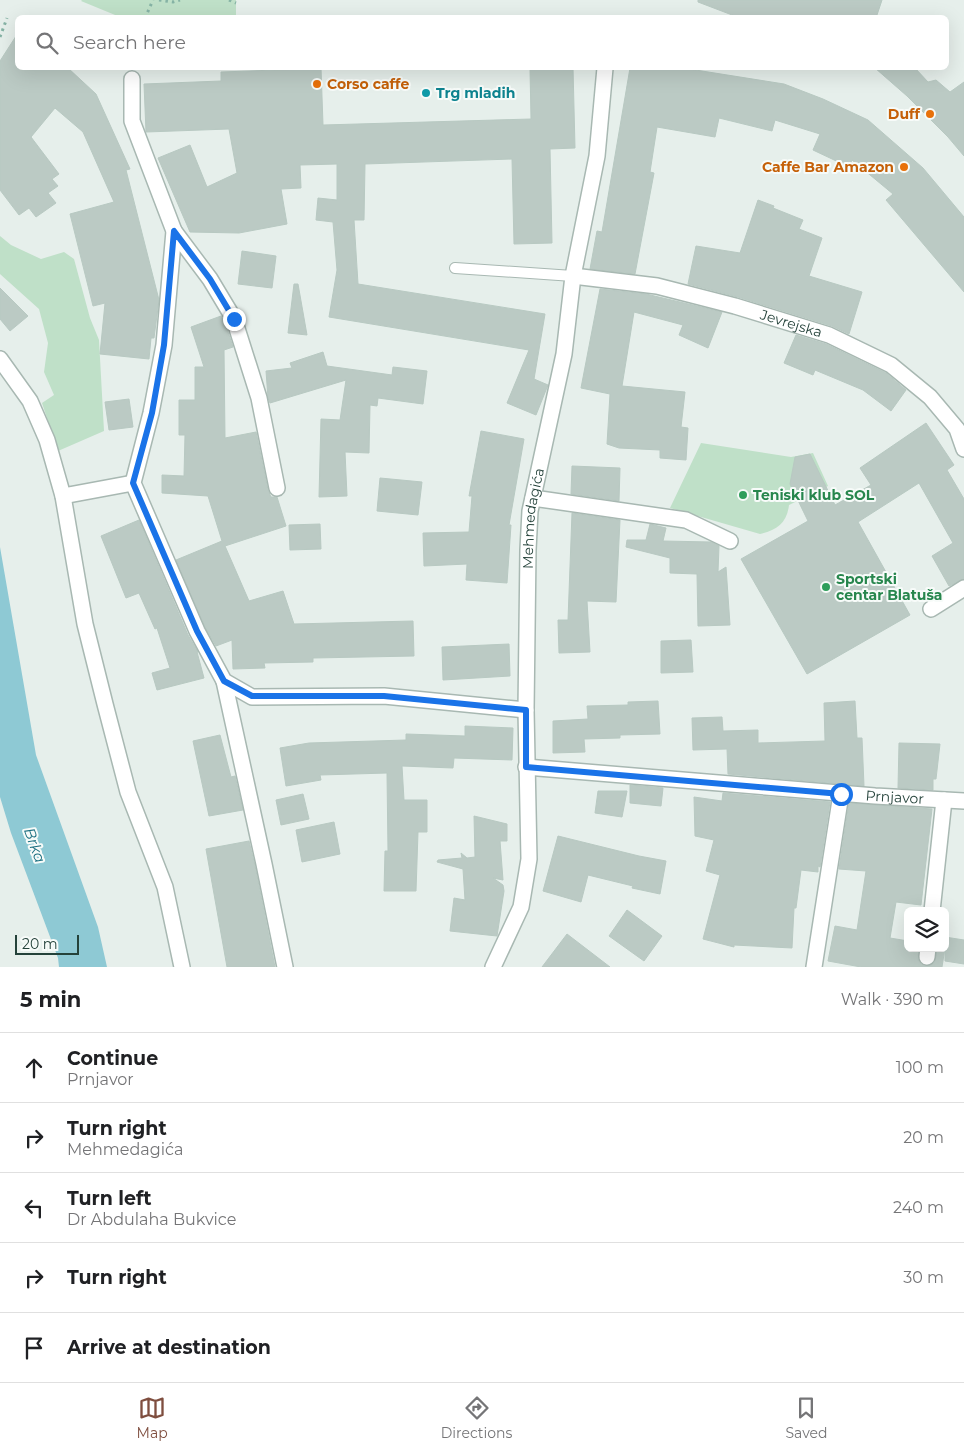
<!DOCTYPE html>
<meta charset="utf-8">
<style>
:root{--surface:#fff;--page:#f2f2f2;--text:#202124;--muted:#757577;--line:#e0e0e0;--accent:#7f4e3f}
body{margin:0;font-family:Montserrat,sans-serif;background:var(--page);color:var(--text)}
.controls{position:absolute;right:15px;bottom:15px;display:grid;overflow:hidden;border-radius:8px;box-shadow:0 5px 20px #0002}
.controls button{width:45px;height:45px;display:grid;place-items:center;padding:0;border:0;border-bottom:1px solid var(--line);background:var(--surface);color:var(--text);font:25px sans-serif}
.scale{position:absolute;left:15px;bottom:12px;width:64px;box-sizing:border-box;padding-left:5px;border:2px solid #24423a;border-top:0;font-size:14px;line-height:18px;white-space:nowrap;color:#24423a;-webkit-text-stroke:4px #f7fbf9;paint-order:stroke}
.stop{position:absolute;width:15px;height:15px;margin:-11px;border:4px solid #1a73e8;border-radius:50%;background:#fff}
.stop.end{background:#1a73e8;border-color:#fff;box-shadow:0 1px 5px #0008}
.list{margin:0;padding:0;list-style:none}
h2{display:flex;justify-content:space-between;align-items:center;height:65px;margin:0;padding:0 20px;font-size:21px}
h2 small{font-size:16px;font-weight:400;color:var(--muted)}
.list li{display:grid;grid-template-columns:32px 1fr auto;gap:15px;align-items:center;box-sizing:border-box;height:70px;padding:0 20px;border-top:1px solid var(--line)}
.list b{display:block;font-size:19px;white-space:nowrap}
.list p{margin:0;font-size:16px;white-space:nowrap;color:var(--muted)}
.list em{font-size:16px;font-style:normal;color:var(--muted)}
.icon{flex:none;width:28px;height:28px;fill:none;stroke:currentColor;stroke-width:2;stroke-linecap:round;stroke-linejoin:round}
.map{position:relative;flex:none;width:964px;height:967px;overflow:hidden}
.search{position:absolute;background:var(--surface);box-shadow:0 5px 20px #0002;left:15px;right:15px;top:15px;height:55px;display:flex;align-items:center;gap:12px;box-sizing:border-box;padding:0 18px;border-radius:8px;color:var(--muted);font-size:19px}
.sheet{height:415px;background:var(--surface)}
nav{display:flex;justify-content:space-around;align-items:center;box-sizing:border-box;height:70px;border-top:1px solid var(--line);background:var(--surface);font-size:14px;color:var(--muted)}
nav a{display:grid;justify-items:center;gap:2px}
nav .on{color:var(--accent)}
.map>svg:first-child{display:block}
</style>
<div class="map">
<svg width="964" height="967" viewBox="0 0 964 967">
<rect width="100%" height="100%" fill="#e6efeb"/>
<!-- green -->
<g fill="#bfe0c8">
<path d="M82,0H236V17H120L81,1Z"/>
<path d="M0,236L11,245L41,259L64,252L74,259L90,318L99,340L104,431L58,451L42,403L54,395L44,372L48,343L39,309L0,274Z"/>
<path d="M701,443L791,457L813,453L828,486L789,505C787,523 777,530 760,534L670,508Z"/>
</g>
<!-- water -->
<path fill="#8ec9d4" d="M0,547L36,755L98,927L107,967H59L58,958L11,833L0,797Z"/>
<!-- building -->
<g fill="#bbcac4" stroke="#b8c9c2">
<path d="M698,0H882L876,18H740L698,2Z"/>
<path d="M18,33V68H68L96,94L130,169L126,170L159,300L154,338H151L149,359L100,354L105,303L93,306L70,214L114,202L83,132L55,108L31,137L59,174L52,179L58,186L48,193L56,203L36,217L29,208L19,215L0,190V61Z"/>
<path d="M304,68H321L323,125L531,119L530,68H573L575,148L550,149L552,243L514,244L512,159L365,164L364,220H354L358,284L545,314L534,379L548,385L536,415L507,403L529,350L329,317L337,270L333,222L316,220L318,198L337,200V164L300,165L301,188L281,189L287,224L239,233L190,232L158,158L190,145L207,187L237,173L229,129L146,132L144,84L221,81V72L304,69Z"/>
<path d="M630,68H683L784,84L823,99L868,120L923,168L964,217V292L886,200L893,194L852,160L849,167L813,150L820,134L775,120L772,131L719,118L715,137L657,127L650,172L654,173L635,274L590,269L597,231L602,232Z"/>
<path d="M875,68H915L928,82L936,80L950,92L964,82V156L948,137L907,96Z"/>
<path d="M758,200L774,206L773,208L803,220L799,229L822,238L809,276L862,292L849,334L832,326L738,297L688,284L696,246L740,253Z"/>
<path d="M242,251L276,256L272,288L238,284Z"/>
<path d="M294,284H298L307,335L288,333Z"/>
<path d="M0,288L28,316L10,331L0,319Z"/>
<path d="M600,289L646,294L722,312L708,348L679,335L683,325L634,312L622,386L685,392L681,427L688,428L686,460L660,458V450L619,448L607,444L610,394L581,388Z"/>
<path d="M221,316L225,323L233,347L224,350L225,438L256,432L268,490L271,497H277L286,526L225,546L249,601L283,591L294,624L413,621L414,656L313,658V662L264,663L265,668L233,669L232,640L216,646L205,627L176,560L222,541L208,496L162,493V475L184,476L185,435H179V400H195V367H204L191,327Z"/>
<path d="M796,335L826,344L886,373L906,390L891,411L863,390L815,370L813,375L784,363Z"/>
<path d="M323,352L327,366L392,375L393,367L427,371L423,404L378,398L377,406L370,405L369,453L345,452L347,496L319,497L321,419L340,420L346,380L270,403L268,398L266,371L292,368L290,363Z"/>
<path d="M129,399L133,427L109,430L105,402Z"/>
<path d="M926,423L954,465L947,470L964,499V579L949,586L932,556L953,543L919,483L858,522L910,615L807,674L741,559L808,521L790,484L795,457L810,454L835,505L871,485L860,468Z"/>
<path d="M481,431L524,439L509,525H511L507,583L466,580L467,564L424,566L423,533L469,532L472,496H469Z"/>
<path d="M572,466L620,468L619,501L571,494Z"/>
<path d="M380,478L422,482L418,515L377,511Z"/>
<path d="M572,513L620,520L616,602L587,601L590,652L559,653L558,620H568Z"/>
<path d="M139,520L188,635L198,652H197L204,678L157,690L152,673L170,668L157,628L155,629L139,593L126,598L101,536Z"/>
<path d="M320,524L321,549L290,550L289,525Z"/>
<path d="M650,524L666,528L663,541L711,542L719,546L718,572L726,567L730,625L698,626L697,574L670,573V558L626,547L627,540H646Z"/>
<path d="M691,640L693,672L661,673V641Z"/>
<path d="M509,644L510,676L443,680L442,647Z"/>
<path d="M658,701L660,734L620,735V738L584,739L585,752L553,753V721L588,719L587,706L628,705V702Z"/>
<path d="M855,701L857,738H862L864,786L728,774L727,749L693,750L692,718L722,717L723,731L758,730V743L825,741L824,703Z"/>
<path d="M465,726L513,728L512,760L454,758L453,768L402,766L404,800H427V832H418L416,891H384L385,851H388L387,773L320,775L321,780L286,786L280,748L309,743L406,740V734L465,736Z"/>
<path d="M220,735L231,777L235,776L243,810L209,816L193,741Z"/>
<path d="M899,743L940,744L936,779H933V790L898,788Z"/>
<path d="M630,785L663,788L661,806L630,803Z"/>
<path d="M598,791H627L622,817L595,813Z"/>
<path d="M723,793L830,802L820,867L818,866V872L801,870L796,908H794L792,948L734,945V947L703,939L720,875L706,871L714,840L695,836L694,797L722,801Z"/>
<path d="M303,794L309,819L281,825L276,800Z"/>
<path d="M849,803L932,809L921,905L896,902L890,938L908,941V948H919L918,960L921,964L925,966L931,965L935,962L937,948H945L942,967H861L828,961L835,926L857,930L866,871L839,869Z"/>
<path d="M474,816L507,824V841H500L503,880L493,878L503,885L504,891L497,936L450,931L454,898L465,900L463,869L437,862L438,860L462,858L461,853L467,858L475,857Z"/>
<path d="M334,822L340,854L302,862L296,830Z"/>
<path d="M558,836L639,856L666,861L660,894L632,888L633,886L588,875L581,902L543,891Z"/>
<path d="M249,841L255,866L275,967H227L206,849Z"/>
<path d="M627,910L662,936L644,961L609,936Z"/>
<path d="M567,934L610,967H542Z"/>
<path d="M945,937L964,940V964L945,961Z"/>
</g>
<g fill="none" stroke-linecap="round" stroke-linejoin="round">
<!-- service casing -->
<g stroke="#a8b8b2" stroke-width="12">
<path id="service" d="M455,268L573,276"/>
</g>
<!-- minor casing -->
<g stroke="#a8b8b2" stroke-width="18">
<g id="minor">
<path d="M132,79V121L174,231L164,345L151,413L133,483L197,631L224,681L252,697L384,696L526,710"/>
<path d="M174,231L210,279L234,319L259,398L277,488"/>
<path id="s1" d="M573,276L657,286L735,306L829,335L891,365L930,397L957,429L964,449"/>
<path d="M0,359L30,401L47,440L63,496L85,624L105,704L128,792L165,887L182,967"/>
<path d="M63,496L133,483"/>
<path d="M533,498L686,520L730,541"/>
<path d="M931,609L964,588"/>
<path d="M224,681L264,864L285,967"/>
<path id="s2" d="M526,767L875,796L964,801"/>
<path d="M932,911L944,800"/>
<path d="M927,957L928,948"/>
<path id="s3" d="M493,967L521,907L529,859L526,710L528,550L530,511L564,354L573,276L597,156L605,68"/>
<path d="M814,967L841,794"/>
</g>
</g>
<!-- path -->
<g stroke="#86b3a5" stroke-width="3" stroke-dasharray="2.5 4" stroke-linecap="butt">
<path d="M159,0L173,2L180,0"/>
<path d="M229,0L236,3"/>
<path d="M145,18L153,0"/>
<path d="M0,37L7,18"/>
</g>
<!-- service -->
<use href="#service" stroke="#fff" stroke-width="10"/>
<!-- minor -->
<use href="#minor" stroke="#fff" stroke-width="15"/>
</g>
<g fill="none" stroke-linecap="round" stroke-linejoin="round">
<!-- route -->
<path stroke="#1a73e8" stroke-width="6" d="M234,319L210,279L174,231L164,345L152,413L133,483L197,631L224,681L252,696H384L526,710V767L841,794"/>
</g>
<!-- markers -->
<g fill="#e8710a" stroke="#f7fbf9" stroke-width="2">
<circle cx="317" cy="84" r="5"/>
<circle cx="930" cy="114" r="5"/>
<circle cx="904" cy="167" r="5"/>
</g>
<circle fill="#0f9aa8" stroke="#f7fbf9" stroke-width="2" cx="426" cy="93" r="5"/>
<g fill="#2e9e5b" stroke="#f7fbf9" stroke-width="2">
<circle cx="743" cy="495" r="5"/>
<circle cx="826" cy="587" r="5"/>
</g>
<g text-anchor="middle" dominant-baseline="central" stroke-width="4" stroke-linejoin="round" paint-order="stroke">
<!-- food labels -->
<g font-size="14" font-weight="bold" fill="#c56008" stroke="#f7fbf9" text-anchor="end">
<text x="327" y="84" text-anchor="start">Corso caffe</text>
<text x="920" y="114">Duff</text>
<text x="894" y="167">Caffe Bar Amazon</text>
</g>
<!-- culture labels -->
<g font-size="14" font-weight="bold" fill="#0d838f" stroke="#f7fbf9" text-anchor="start">
<text x="436" y="93">Trg mladih</text>
</g>
<!-- street labels -->
<g font-size="14" fill="#24423a" stroke="#f7fbf9">
<text stroke="none"><textPath href="#s1" startOffset="224">Jevrejska</textPath></text>
<text stroke="none"><textPath href="#s3" startOffset="456">Mehmedagića</textPath></text>
<text stroke="none"><textPath href="#s2" startOffset="370">Prnjavor</textPath></text>
</g>
<!-- leisure labels -->
<g font-size="14" font-weight="bold" fill="#27864d" stroke="#f7fbf9" text-anchor="start">
<text x="753" y="495">Teniski klub SOL</text>
<text x="836" y="579">Sportski<tspan x="836" dy="16">centar Blatuša</tspan></text>
</g>
<!-- water labels -->
<g font-size="15" font-style="italic" fill="#1c6f80" stroke="#f7fbf9">
<text transform="translate(35 845) rotate(70)">Brka</text>
</g>
</g>
</svg>
<div class="controls">
<button><svg class="icon" aria-label="layers" viewBox="0 0 24 24"><path d="M12 4l9 5-9 5-9-5zM3 14l9 5 9-5"/></svg></button>
</div>
<div class="scale">20 m</div>
<div class="stop" style="left:841px;top:794px"></div>
<div class="stop end" style="left:234px;top:319px"></div>
<div class="search"><svg class="icon" aria-label="search" viewBox="0 0 24 24"><circle cx="10" cy="10" r="6"/><path d="M15 15l6 6"/></svg>Search here</div>
</div>
<section class="sheet">
<h2>5 min<small>Walk · 390 m</small></h2>
<ul class="list">
<li><svg class="icon" aria-label="ahead" viewBox="0 0 24 24"><path d="M12 20V5M6 11l6-6 6 6"/></svg><div><b>Continue</b><p>Prnjavor</p></div><em>100 m</em></li>
<li><svg class="icon" aria-label="right" viewBox="0 0 24 24"><path d="M7 20v-9h11M14 6l5 5-5 5"/></svg><div><b>Turn right</b><p>Mehmedagića</p></div><em>20 m</em></li>
<li><svg class="icon" aria-label="left" viewBox="0 0 24 24"><path d="M17 20v-9H6M10 6l-5 5 5 5"/></svg><div><b>Turn left</b><p>Dr Abdulaha Bukvice</p></div><em>240 m</em></li>
<li><svg class="icon" aria-label="right" viewBox="0 0 24 24"><path d="M7 20v-9h11M14 6l5 5-5 5"/></svg><div><b>Turn right</b></div><em>30 m</em></li>
<li><svg class="icon" aria-label="arrive" viewBox="0 0 24 24"><path d="M6 21V4h12l-3 4 3 4H6"/></svg><div><b>Arrive at destination</b></div></li>
</ul>
</section>
<nav>
<a class="on"><svg class="icon" aria-label="map" viewBox="0 0 24 24"><path d="M3 6l6-2 6 2 6-2v14l-6 2-6-2-6 2zM9 4v14M15 6v14"/></svg>Map</a>
<a><svg class="icon" aria-label="directions" viewBox="0 0 24 24"><path d="M12 3l9 9-9 9-9-9zM9 14v-3h6M13 9l2 2-2 2"/></svg>Directions</a>
<a><svg class="icon" aria-label="saved" viewBox="0 0 24 24"><path d="M7 4h10v16l-5-4-5 4z"/></svg>Saved</a>
</nav>
